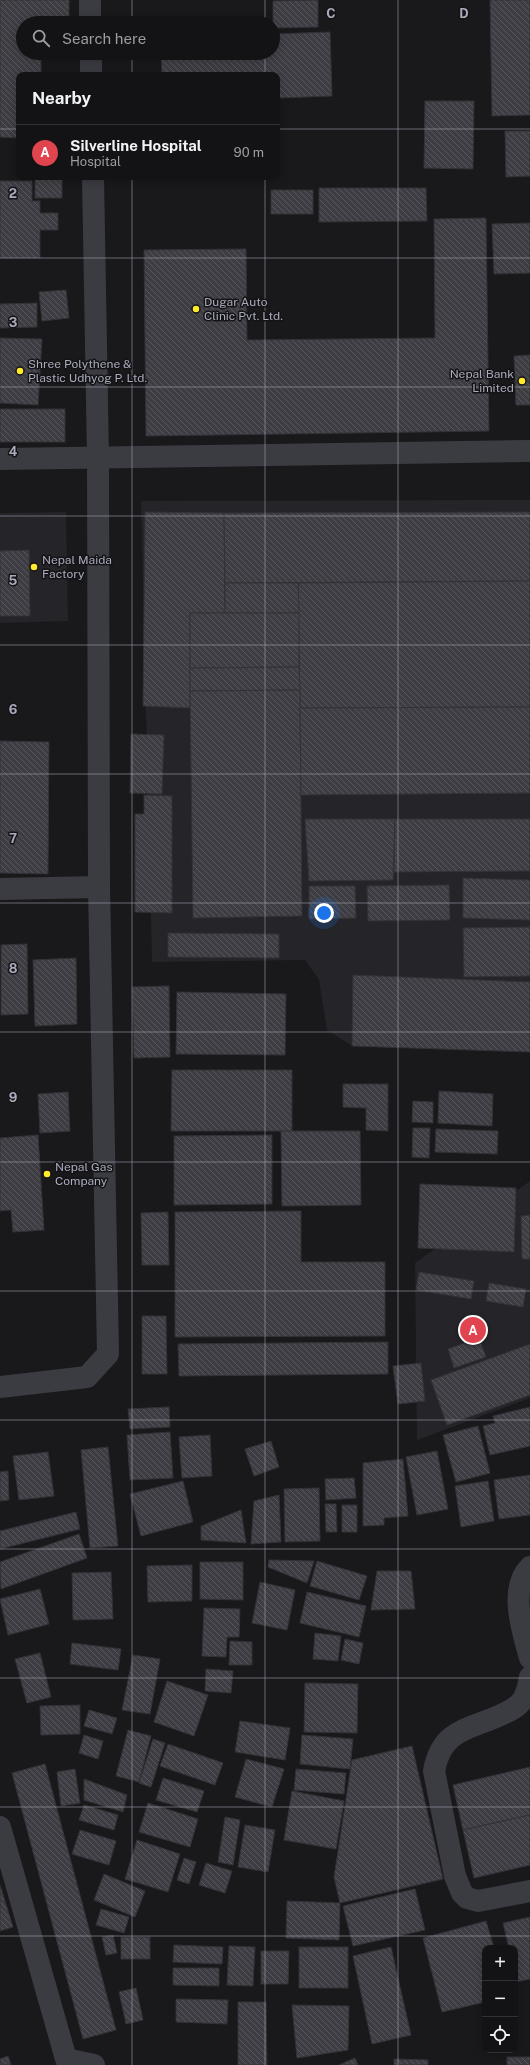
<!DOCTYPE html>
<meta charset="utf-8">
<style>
:root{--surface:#131214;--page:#202022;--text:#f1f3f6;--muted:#9d9ea0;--line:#323234;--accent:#1a73e8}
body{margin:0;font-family:"Public Sans",sans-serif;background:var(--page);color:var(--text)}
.controls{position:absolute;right:12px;bottom:12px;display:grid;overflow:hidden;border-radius:8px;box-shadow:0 2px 10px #0003}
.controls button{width:36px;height:36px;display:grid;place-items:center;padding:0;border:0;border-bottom:1px solid var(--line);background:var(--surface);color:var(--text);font:20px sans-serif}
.you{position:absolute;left:324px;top:913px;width:14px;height:14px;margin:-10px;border:3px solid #fff;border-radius:50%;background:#1a73e8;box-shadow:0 0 0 6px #1a73e833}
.badge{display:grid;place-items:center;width:26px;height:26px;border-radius:50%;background:var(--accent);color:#fff;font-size:13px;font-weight:700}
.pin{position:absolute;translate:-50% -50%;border:2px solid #fff;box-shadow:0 1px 4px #0006}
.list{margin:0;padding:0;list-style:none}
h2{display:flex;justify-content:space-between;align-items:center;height:52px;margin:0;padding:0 16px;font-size:17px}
h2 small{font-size:13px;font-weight:400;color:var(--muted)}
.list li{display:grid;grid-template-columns:26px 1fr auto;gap:12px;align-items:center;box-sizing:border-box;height:56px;padding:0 16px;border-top:1px solid var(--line)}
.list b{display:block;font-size:15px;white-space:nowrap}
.list p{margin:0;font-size:13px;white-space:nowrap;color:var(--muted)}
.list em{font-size:13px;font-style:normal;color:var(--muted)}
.icon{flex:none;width:22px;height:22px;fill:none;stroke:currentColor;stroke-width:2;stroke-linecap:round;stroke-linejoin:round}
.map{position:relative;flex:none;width:530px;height:2065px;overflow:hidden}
.search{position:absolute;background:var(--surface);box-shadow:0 2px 10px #0003;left:16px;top:16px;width:264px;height:44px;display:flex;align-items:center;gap:10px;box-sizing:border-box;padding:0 14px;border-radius:22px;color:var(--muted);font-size:15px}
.panel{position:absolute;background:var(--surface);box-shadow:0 2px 10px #0003;left:16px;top:72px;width:264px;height:108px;border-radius:8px}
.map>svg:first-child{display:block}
</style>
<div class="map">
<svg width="530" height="2065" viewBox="0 0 530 2065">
<defs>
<pattern id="building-back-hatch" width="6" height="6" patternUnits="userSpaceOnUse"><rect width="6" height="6" fill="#3e3d43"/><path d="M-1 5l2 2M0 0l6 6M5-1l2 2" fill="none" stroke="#57565c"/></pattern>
</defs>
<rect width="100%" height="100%" fill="#19181b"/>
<!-- built -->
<g fill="#252428">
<path d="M530,500V1049L352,1046L327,1030L319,980L305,960L152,962L141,501Z"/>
<path d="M66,512L68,621L0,623V513Z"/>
<path d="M530,1181V1398L417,1440L415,1263Z"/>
</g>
<!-- building -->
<g fill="url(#building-back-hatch)" stroke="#333237">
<path d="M0,0H69V23H23V53H41V75H19V138L0,137Z"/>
<path d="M318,0V27L273,28V1Z"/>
<path d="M490,0H530V115L492,116Z"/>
<path d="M330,32L332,96L277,98V75H162L161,53H273V34Z"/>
<path d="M425,101H474L473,169L424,168Z"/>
<path d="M505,131H530V176L506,177Z"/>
<rect x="35" y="177" width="27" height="21"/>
<path d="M0,181H32V201H40V213H58V230H40V258H0Z"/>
<path d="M319,188H426L427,221L319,222Z"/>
<rect x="271" y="190" width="42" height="24"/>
<path d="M486,218L489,431L146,436L144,250L246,249L247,340L435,338L434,219Z"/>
<path d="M530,223V273L494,274L492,224Z"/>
<path d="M66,290L69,318L42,321L39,292Z"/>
<path d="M37,303V327L0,328V304Z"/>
<path d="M0,338L42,339L38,405L0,403Z"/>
<path d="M530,355V405H516L514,356Z"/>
<rect x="0" y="409" width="65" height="33"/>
<path d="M145,512L224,513L225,613H190V708L143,706Z"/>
<path d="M530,512V581L225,583L224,513Z"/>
<path d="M29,550L30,616H0V551Z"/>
<path d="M530,581V707L300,708L298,583Z"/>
<path d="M225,583H298L299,613H225Z"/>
<path d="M190,613H299V667L190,668Z"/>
<path d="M299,667L300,690L190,691V668Z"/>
<path d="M300,690L302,916L193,918L190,691Z"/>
<path d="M530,707V793L301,795L300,708Z"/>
<path d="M131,734L164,735L162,794L130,793Z"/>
<path d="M0,741L49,742L48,874L0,873Z"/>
<path d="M144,795L172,796V913L135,912V814H144Z"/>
<path d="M305,819H395L393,880L309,881Z"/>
<path d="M395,819H530V871L394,872Z"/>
<path d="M463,878L530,880V920L463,918Z"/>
<path d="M449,885L450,920L368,921L367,886Z"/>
<path d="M309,886H355L356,918L309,919Z"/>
<path d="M530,927V976L464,977L463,928Z"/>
<path d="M168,933L279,934V958L168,957Z"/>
<path d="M27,944L28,1014L1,1015V945Z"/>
<path d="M76,958L77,1024L35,1026L33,960Z"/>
<path d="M353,975L530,982V1052L352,1046Z"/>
<path d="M169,986L170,1057L134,1058L132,987Z"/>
<path d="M177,992L286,994L285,1055L176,1054Z"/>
<path d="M172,1070H292V1131H171Z"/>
<path d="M343,1084H388V1131L366,1130V1108L343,1107Z"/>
<path d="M439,1091L493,1094L492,1126L438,1123Z"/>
<path d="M68,1092L70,1131L40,1133L38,1094Z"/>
<path d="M413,1101L433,1102V1123L412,1122Z"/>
<path d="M413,1128H430L429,1158L412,1157Z"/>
<path d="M436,1129L498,1131L497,1154L435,1152Z"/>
<path d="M281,1131H360L361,1205L282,1206Z"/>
<path d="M38,1135L44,1230L13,1232L11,1210L0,1211V1138Z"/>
<path d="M272,1135V1204L174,1205V1136Z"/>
<path d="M420,1184L516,1188L514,1252L418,1248Z"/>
<path d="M301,1211V1262H385V1336L175,1337V1212Z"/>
<path d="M168,1212L169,1265H142L141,1213Z"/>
<path d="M530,1215V1259H522L521,1216Z"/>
<path d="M419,1272L474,1281L471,1299L416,1290Z"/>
<path d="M489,1283L526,1289L523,1307L486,1301Z"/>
<path d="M142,1316H166L167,1374H142Z"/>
<path d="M479,1338L486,1357L454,1368L448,1349Z"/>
<path d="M388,1342V1374L179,1376L178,1344Z"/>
<path d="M530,1344V1395L447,1425L431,1380Z"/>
<path d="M421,1363L425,1401L398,1404L393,1366Z"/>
<path d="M169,1407L170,1427L130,1429L128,1409Z"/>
<path d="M530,1407V1446L490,1455L483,1426L495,1423L493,1416Z"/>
<path d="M478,1426L490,1473L456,1482L443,1435Z"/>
<path d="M170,1432L173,1478L130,1480L127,1435Z"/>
<path d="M210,1435L212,1476L182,1478L179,1437Z"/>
<path d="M271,1441L279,1467L254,1476L245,1449Z"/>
<path d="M108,1447L118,1546L90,1548L81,1450Z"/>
<path d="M437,1451L448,1509L417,1515L406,1457Z"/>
<path d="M48,1452L54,1496L19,1500L13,1456Z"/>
<path d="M403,1459L408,1516L384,1518V1525L363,1526V1463Z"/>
<path d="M8,1471L9,1500L0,1501V1472Z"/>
<path d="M530,1475V1515L499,1519L494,1480Z"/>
<path d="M354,1478L356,1498L326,1500L325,1479Z"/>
<path d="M183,1481L193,1522L141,1536L130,1494Z"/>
<path d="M488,1481L494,1521L461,1527L455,1486Z"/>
<path d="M319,1488L320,1541L285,1542L284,1489Z"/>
<path d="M279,1495L281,1542L251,1544L254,1501Z"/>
<path d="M325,1504H336L337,1532H326Z"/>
<rect x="342" y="1505" width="15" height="27"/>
<path d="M241,1510L246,1543L201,1540V1526Z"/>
<path d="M76,1512L80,1529L0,1549V1531Z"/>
<path d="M79,1534L87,1558L1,1589L0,1562Z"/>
<path d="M269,1560L314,1561L307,1583L268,1567Z"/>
<path d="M317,1561L367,1576L359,1600L310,1586Z"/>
<path d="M200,1562H243V1600L200,1599Z"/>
<path d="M192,1565V1601L148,1602L147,1566Z"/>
<path d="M377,1571H411L415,1609L371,1610Z"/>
<path d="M111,1572L113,1619L73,1620L72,1573Z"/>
<path d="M260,1582L295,1590L287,1630L252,1623Z"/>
<path d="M40,1589L49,1624L8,1635L0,1599Z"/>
<path d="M307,1592L366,1606L359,1637L300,1623Z"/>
<path d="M204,1608L240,1609L239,1637H227L226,1657L202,1656Z"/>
<path d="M315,1633L341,1636L338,1661L313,1659Z"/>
<path d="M345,1639L363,1643L359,1664L341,1660Z"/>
<path d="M230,1641L252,1642V1665H229Z"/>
<path d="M72,1643L121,1649L118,1670L70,1664Z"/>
<path d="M40,1653L51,1697L27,1703L15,1659Z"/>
<path d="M133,1655L160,1659L150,1714L122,1710Z"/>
<path d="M206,1669L233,1671L231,1693L205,1691Z"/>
<path d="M167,1681L208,1695L194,1736L154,1722Z"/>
<path d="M305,1683L358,1684L357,1733L304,1732Z"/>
<path d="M80,1705V1734L41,1735L40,1706Z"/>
<path d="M89,1710L117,1718L112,1734L84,1726Z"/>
<path d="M240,1721L290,1728L285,1760L235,1752Z"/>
<path d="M128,1730L151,1736L139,1782L116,1776Z"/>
<path d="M84,1735L103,1741L98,1759L79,1753Z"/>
<path d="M302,1735L353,1739L350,1769L300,1764Z"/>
<path d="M153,1739L165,1743L151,1787L139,1783Z"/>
<path d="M168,1744L223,1763L215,1785L160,1766Z"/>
<path d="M412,1746L443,1879L340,1903L334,1877L352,1760Z"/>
<path d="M246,1759L284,1769L272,1807L235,1797Z"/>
<path d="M45,1764L116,2030L83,2039L12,1773Z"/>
<path d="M530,1767V1815L463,1830L453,1785Z"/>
<path d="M75,1769L80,1803L61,1806L57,1772Z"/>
<path d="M296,1769L346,1773L344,1794L294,1790Z"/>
<path d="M163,1778L204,1791L197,1812L156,1800Z"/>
<path d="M84,1779L127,1795L123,1812L84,1800Z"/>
<path d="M292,1791L344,1801L336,1849L284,1840Z"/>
<path d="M148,1803L198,1819L190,1847L139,1832Z"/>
<path d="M84,1805L118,1815L114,1830L79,1820Z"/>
<path d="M530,1815V1865L474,1878L463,1830Z"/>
<path d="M225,1817L240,1820L233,1865L218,1862Z"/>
<path d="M245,1825L275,1830L268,1872L238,1867Z"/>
<path d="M80,1830L116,1841L109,1865L72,1854Z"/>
<path d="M137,1840L180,1854L168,1892L125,1879Z"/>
<path d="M184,1858L196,1862L189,1884L177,1880Z"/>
<path d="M206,1863L232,1871L225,1893L199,1885Z"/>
<path d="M104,1874L145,1891L135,1917L94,1900Z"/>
<path d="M0,1885L13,1927L0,1931Z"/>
<path d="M415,1889L425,1930L353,1946L343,1906Z"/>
<path d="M287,1901L340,1903L339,1940L286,1938Z"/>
<path d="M101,1909L129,1917L124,1933L96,1925Z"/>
<path d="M530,1917V1979L516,1982L515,1948H509L503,1923Z"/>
<path d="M486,1921L494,1948H485V2002L442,2012L423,1938Z"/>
<path d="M113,1935L117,1953L106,1955L102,1937Z"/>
<rect x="121" y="1937" width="29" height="22"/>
<path d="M174,1945L223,1947L222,1964L173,1962Z"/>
<path d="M229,1946L255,1947L253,1986L227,1985Z"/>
<rect x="299" y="1947" width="49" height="41"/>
<path d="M391,1947L411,2035L372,2044L353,1956Z"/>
<path d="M261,1951H289L288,1984H261Z"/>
<path d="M173,1968H219V1986L173,1985Z"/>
<path d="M136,1988L143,2020L126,2024L119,1992Z"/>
<path d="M176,1999L228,2000L227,2024L176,2022Z"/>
<path d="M238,2002H266L267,2065H238Z"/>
<path d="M292,2005L349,2006L348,2050L297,2058Z"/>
<path d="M8,2056L11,2065H0V2059Z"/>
<rect x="507" y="2057" width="23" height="8"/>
<path d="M355,2058L358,2065H339Z"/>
<path d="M394,2059L428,2060V2065H394Z"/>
</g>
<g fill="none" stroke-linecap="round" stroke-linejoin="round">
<!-- minor -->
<g stroke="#3b3b42" stroke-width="22">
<path d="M90,0V23"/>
<path d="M91,53V75"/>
<path d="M0,459L530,451"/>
<path d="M0,889L99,887"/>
<path d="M0,1387L87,1377L108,1354L99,887L98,457L93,177"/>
<path d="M530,1567C508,1589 523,1632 530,1658"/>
<path d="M530,1677C529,1684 527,1691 524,1698C520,1705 512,1710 505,1713C471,1730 442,1727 434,1771L455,1876L462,1893L467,1898L478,1901L530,1891"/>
<path d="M0,1827L66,2059L94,2065"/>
</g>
</g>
<!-- grid -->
<path fill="none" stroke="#a9abbb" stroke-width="1" stroke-opacity="0.55" d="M132,0V23M265,0V23M398,0V2065M132,53V75M265,53V75M0,129H19M277,129H530M132,177V2065M265,177V2065M0,258H530M0,387H530M0,516H530M0,645H530M0,774H530M0,903H530M0,1032H530M0,1162H530M0,1291H530M0,1420H530M0,1549H530M0,1678H530M0,1807H530M0,1936H530"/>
<!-- markers -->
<g fill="#ffea2c" stroke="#141316" stroke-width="1.5">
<circle cx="196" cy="309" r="4"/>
<circle cx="20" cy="371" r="4"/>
<circle cx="522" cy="381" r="4"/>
<circle cx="34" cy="567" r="4"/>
<circle cx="47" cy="1174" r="4"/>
</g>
<g text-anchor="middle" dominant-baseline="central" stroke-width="3" stroke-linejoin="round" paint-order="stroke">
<!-- poi labels -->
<g font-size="12" fill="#a9abbb" stroke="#141316" text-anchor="start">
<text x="204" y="302">Dugar Auto<tspan x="204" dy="14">Clinic Pvt. Ltd.</tspan></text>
<text x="28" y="364">Shree Polythene &amp;<tspan x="28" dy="14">Plastic Udhyog P. Ltd.</tspan></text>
<text x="514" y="374" text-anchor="end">Nepal Bank<tspan x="514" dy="14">Limited</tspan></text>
<text x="42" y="560">Nepal Maida<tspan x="42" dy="14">Factory</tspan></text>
<text x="55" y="1167">Nepal Gas<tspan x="55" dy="14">Company</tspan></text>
</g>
</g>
<g font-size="13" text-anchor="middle" font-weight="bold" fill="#a9abbb" stroke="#141316" stroke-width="3" stroke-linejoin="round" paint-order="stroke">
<text x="331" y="18">C</text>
<text x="464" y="18">D</text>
<text x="13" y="198">2</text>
<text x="13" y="327">3</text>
<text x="13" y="456">4</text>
<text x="13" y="585">5</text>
<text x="13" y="714">6</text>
<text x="13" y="843">7</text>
<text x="13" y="973">8</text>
<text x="13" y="1102">9</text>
</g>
</svg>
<div class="controls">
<button>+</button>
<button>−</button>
<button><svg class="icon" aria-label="locate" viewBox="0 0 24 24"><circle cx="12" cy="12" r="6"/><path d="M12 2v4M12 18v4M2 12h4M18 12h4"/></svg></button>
</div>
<div class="you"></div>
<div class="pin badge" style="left:473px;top:1330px;background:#e0444e">A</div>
<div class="search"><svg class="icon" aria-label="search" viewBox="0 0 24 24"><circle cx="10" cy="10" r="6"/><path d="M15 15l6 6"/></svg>Search here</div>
<section class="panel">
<h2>Nearby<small></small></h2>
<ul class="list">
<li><span class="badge" style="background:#e0444e">A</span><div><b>Silverline Hospital</b><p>Hospital</p></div><em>90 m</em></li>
</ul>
</section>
</div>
